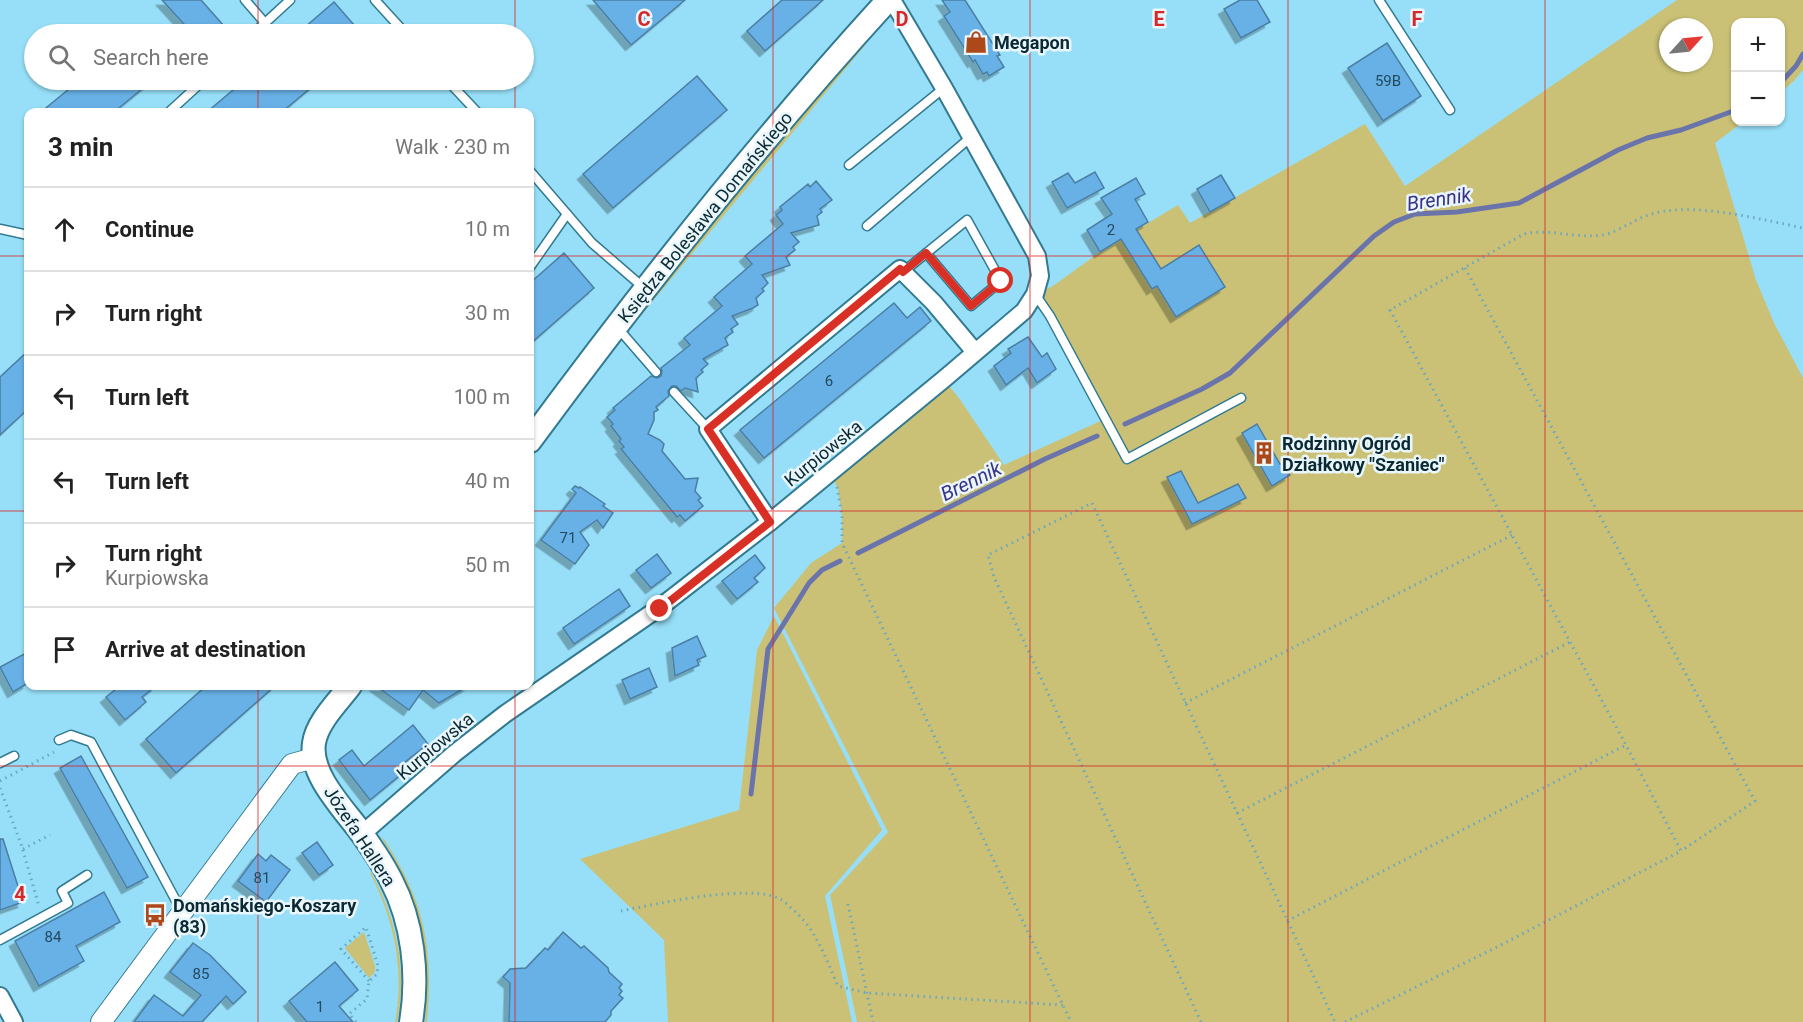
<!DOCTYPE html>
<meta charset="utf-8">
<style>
:root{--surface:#fff;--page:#f6f6f6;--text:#222;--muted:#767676;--line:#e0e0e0}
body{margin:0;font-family:Roboto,sans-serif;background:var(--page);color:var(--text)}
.controls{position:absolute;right:18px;top:18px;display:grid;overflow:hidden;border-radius:12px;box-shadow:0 2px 4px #0004}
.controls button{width:54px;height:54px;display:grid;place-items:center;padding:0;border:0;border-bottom:2px solid var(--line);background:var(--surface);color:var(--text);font:30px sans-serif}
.compass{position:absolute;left:1659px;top:18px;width:54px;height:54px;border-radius:50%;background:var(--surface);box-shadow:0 2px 4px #0004;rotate:63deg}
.stop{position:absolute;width:18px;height:18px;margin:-14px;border:4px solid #d93025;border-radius:50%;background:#fff}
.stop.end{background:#d93025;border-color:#fff;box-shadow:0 2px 6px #0008}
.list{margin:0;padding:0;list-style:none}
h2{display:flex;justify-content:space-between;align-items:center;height:78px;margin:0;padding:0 24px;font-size:26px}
h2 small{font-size:20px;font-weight:400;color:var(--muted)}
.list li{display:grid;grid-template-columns:39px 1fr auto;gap:18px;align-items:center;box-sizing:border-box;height:84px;padding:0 24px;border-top:2px solid var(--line)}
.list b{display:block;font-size:22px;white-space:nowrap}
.list p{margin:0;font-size:20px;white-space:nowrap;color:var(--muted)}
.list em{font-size:20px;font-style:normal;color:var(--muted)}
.icon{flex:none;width:33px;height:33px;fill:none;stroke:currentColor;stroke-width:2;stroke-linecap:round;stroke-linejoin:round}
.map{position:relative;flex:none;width:1803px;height:1022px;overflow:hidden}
.search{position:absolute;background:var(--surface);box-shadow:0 2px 4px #0004;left:24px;top:24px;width:510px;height:66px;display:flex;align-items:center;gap:15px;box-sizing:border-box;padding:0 21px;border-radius:33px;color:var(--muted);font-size:22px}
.panel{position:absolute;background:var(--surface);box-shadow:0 2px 4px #0004;left:24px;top:108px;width:510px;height:582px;border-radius:12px}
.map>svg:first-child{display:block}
</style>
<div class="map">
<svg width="1803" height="1022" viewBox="0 0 1803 1022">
<defs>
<filter id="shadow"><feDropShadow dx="-5.5" dy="5.5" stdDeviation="0" flood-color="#0004"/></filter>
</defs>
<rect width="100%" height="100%" fill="#97dff8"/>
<!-- green -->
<g fill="#cac176" fill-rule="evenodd">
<path d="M1677,0H1803V70L1794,81L1781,92L1780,22H1736V122H1743L1715,143L1756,280L1774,323L1803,378V1022H857L830,895L888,832L774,608L811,563L842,543V516L838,489L830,471L944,379L961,401L1004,465L1105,419L1035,294L1053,286L1100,252L1178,205L1190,223L1365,124L1405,186ZM1668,27H1704V63H1668Z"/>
<path d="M863,41L866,44L633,325L634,316L747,178Z"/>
<path d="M774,616L882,830L825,896L852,1022H668L664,940L580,859L739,810L757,650Z"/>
<path d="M382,836C424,900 434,945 427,1022H425C431,949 422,902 383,840Z"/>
<path d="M371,872C396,917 408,970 397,1022H395C405,970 394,919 370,873Z"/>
<path d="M364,932L375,966V972L369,978L345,948Z"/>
</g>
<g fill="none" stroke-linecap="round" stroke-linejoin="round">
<!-- stream -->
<g stroke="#6a74ab" stroke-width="5">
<path d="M1780,83L1796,66L1803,54"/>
<path d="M1125,424L1202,389L1230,373L1374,236L1394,222L1415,214L1457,212L1519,203L1618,150L1647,138L1681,130L1736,110"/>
<path d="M858,553L1045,459L1097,436"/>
<path d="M751,794L768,649L809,583L822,570L840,561"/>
</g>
</g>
<!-- building -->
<g fill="#67b1e6" stroke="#4b7ea3" stroke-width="1.5" filter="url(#shadow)">
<path d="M162,0H201L224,26L215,34H193Z"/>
<path d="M593,0H685L631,45Z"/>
<path d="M782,0H823L765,51L747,31Z"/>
<path d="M942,0H965L1000,55L997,56L1004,67L989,76L987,72L983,74L975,60L973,62L944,16L950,12Z"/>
<path d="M1240,0H1257L1270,22L1241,38L1224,9Z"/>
<path d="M334,2L362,34H297Z"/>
<path d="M1387,43L1421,96L1383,121L1348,68Z"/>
<path d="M697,76L727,110L613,208L583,174Z"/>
<path d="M80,80H153L114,112H41Z"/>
<path d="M245,80H320L282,112H207Z"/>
<path d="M1095,172L1104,188L1067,208L1052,182L1068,173L1075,183Z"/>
<path d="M1221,175L1235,198L1210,212L1197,189Z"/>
<path d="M1136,178L1145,194L1135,199L1148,222L1136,229L1161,269L1199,245L1225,287L1176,317L1157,286L1152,289L1121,239L1100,252L1087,230L1112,214L1101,198Z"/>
<path d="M816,181L832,200L820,209L822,212L817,216L819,225L791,233L799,242L793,247L795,250L786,257L790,265L762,275L768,283L762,289L764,291L756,298L758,305L753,308L732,316L738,324L731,329L733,332L725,338L728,345L703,359L708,364L701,370L703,372L696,378L698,392L685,388L681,391L676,386H672L668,391L669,396L656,407L658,410L654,412V420L648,434L660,440L664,444L662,451L685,479L698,478L695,491L701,498L698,500L703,506L685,521L680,515L677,517L621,449L624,447L619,441L621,439L611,426L613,424L607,417L615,410L613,408L651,376L657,378L661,376L662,371L661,368L690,345L684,338L722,306L714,297L752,264L745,256L783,224L776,215L782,210L780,207L808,184L810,187Z"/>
<path d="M564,253L594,288L530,344V283Z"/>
<path d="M894,303L907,318L920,307L931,321L764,458L740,430Z"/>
<path d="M1028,337L1042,357L1047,353L1056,369L1037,383L1028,368L1006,385L994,366L1011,353L1008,349Z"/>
<path d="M28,351V409L0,435V377Z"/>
<path d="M1257,424L1280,464L1283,463L1290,475L1272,486L1242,433Z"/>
<path d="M1181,471L1198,503L1238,484L1246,498L1192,524L1167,477Z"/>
<path d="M575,486L579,488L580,487L605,504L603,506L613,513L603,528L597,520L580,532L589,545L575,564L541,540L576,493L572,489Z"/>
<path d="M657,554L671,573L651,588L636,570Z"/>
<path d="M755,555L765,568L754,578L758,582L737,599L722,581Z"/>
<path d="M619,589L630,606L574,644L563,628Z"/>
<path d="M697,636L706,656L697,660L699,665L675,676L672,648Z"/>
<path d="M28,652V683L13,692L0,667Z"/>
<path d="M649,668L657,687L630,699L622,680Z"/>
<path d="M120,686H156L142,697L146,702L125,720L106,697Z"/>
<path d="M206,686H275L176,773L146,739Z"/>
<path d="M376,686H468L439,703L423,690L409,710Z"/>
<path d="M413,725L428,744L400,766L404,772L370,800L339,760L352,750L364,766Z"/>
<path d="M81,756L148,877L127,888L60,768Z"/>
<path d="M0,839H3L23,902L0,910Z"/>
<path d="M317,842L333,865L319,875L302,853Z"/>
<path d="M258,854L266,861L271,855L290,870L266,902L238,881Z"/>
<path d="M104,892L120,922L76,946L84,961L39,986L15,941Z"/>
<path d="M563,932L581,948L584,946L608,968L609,972L622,984L619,988L622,991L619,995L623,998L611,1011V1015L605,1022H509L510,983L503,977L510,969L526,968L545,948L548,950Z"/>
<path d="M193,943L210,955L246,992L233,1004L226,996L202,1022H134L154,995L183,1016L201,995L170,972Z"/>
<path d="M335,962L358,990L339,1006L353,1022H307L289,1001Z"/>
</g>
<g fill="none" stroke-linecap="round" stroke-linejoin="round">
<!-- service casing -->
<g stroke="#317a90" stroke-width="11">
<g id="service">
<path d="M245,0L265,23"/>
<path d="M375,0L406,34"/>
<path d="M1379,0L1450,110"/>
<path d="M253,34L290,0"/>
<path d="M447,80L477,112"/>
<path d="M169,112L204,80"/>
<path d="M849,165L944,88"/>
<path d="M530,171L592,243L644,288"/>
<path d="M867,226L971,137"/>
<path d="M0,229L28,235"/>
<path d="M530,267L567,214"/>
<path d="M903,272L967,220L1001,281L971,306L926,253"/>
<path d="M1035,294L1050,316L1127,459L1241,398"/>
<path d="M617,327L656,372"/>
<path d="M674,392L708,429"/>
<path d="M59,740L71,735L91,742L182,912"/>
<path d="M0,763L14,756"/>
<path d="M0,940L68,903L62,891L87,875"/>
</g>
</g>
<!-- minor casing -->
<g stroke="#317a90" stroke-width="20">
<g id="minor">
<path d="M770,522L708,429L900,269L934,303L975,352"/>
<path d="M362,834L455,753L505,714L659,608L770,522L944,379L1024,311L1035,294L1040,276L1037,256L944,88L892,0"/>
<path d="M0,996L14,1022"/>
</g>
</g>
<!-- tertiary casing -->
<g stroke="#317a90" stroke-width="22">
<path id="tertiary" d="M101,1022L292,764L314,758"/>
</g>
<!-- secondary casing -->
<g stroke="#317a90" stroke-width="26">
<g id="secondary">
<path d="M530,441C642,289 760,140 888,0"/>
<path d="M350,686C338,702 317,722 314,743C309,775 344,809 362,834C372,848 383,864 391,880C413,922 419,975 411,1022"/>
</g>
</g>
<!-- path -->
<g stroke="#6ca7bc" stroke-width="3" stroke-dasharray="1.5 4.5" stroke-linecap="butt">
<path d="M1465,268L1755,801L1681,851"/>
<path d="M837,487L842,516V543L1071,1022"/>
<path d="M1185,703L1512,535"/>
<path d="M0,781L54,752"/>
<path d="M0,788L21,844L39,906"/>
<path d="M1237,813L1570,642"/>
<path d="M23,849L50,835"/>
<path d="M848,904L873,1022"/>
<path d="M621,911C656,904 750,883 780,899C784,901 788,905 791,908C816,928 825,957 838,986L867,993L1063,1005"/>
<path d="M1287,921L1626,745"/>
<path d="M356,1022L349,1014L367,999L369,981L377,974L378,966L366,927L341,949L369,981"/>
<path d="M1201,1022L994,577L988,555L1092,503L1335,1022"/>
<path d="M1345,1022L1499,946L1681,851L1626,745L1390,310L1524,234C1550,228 1575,239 1602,235C1612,234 1622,227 1631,223C1642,217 1654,212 1666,211C1704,205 1765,220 1803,228"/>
</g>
<!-- service -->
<use href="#service" stroke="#fff" stroke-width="8"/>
<!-- minor -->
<use href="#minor" stroke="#fff" stroke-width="16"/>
<!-- tertiary -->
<use href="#tertiary" stroke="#fff" stroke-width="20"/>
<!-- secondary -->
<use href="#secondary" stroke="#fff" stroke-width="22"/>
</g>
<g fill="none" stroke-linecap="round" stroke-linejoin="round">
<!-- route -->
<path stroke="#d93025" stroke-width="8" d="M660,609L770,522L708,429L900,269L903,272L926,253L971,306L1001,281"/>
</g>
<!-- grid -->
<path fill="none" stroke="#d62828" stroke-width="1.5" stroke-opacity="0.55" d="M258,0V34M515,0V34M773,0V1022M1030,0V1022M1288,0V1022M1545,0V1022M258,80V112M515,80V112M0,256H28M530,256H1803M0,511H28M530,511H1803M258,686V1022M515,686V1022M0,766H1803"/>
<!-- icons -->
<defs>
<g id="shop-bare" transform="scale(1.8)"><path d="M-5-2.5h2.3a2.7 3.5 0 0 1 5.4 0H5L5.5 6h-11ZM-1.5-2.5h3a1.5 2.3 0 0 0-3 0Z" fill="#ad481a" stroke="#e9f6fb" stroke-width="2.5" paint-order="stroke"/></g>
<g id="building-bare" transform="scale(1.8)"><path d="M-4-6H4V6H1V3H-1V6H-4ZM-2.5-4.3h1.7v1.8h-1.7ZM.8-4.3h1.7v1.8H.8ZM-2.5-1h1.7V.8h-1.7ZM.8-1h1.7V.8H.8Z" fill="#ad481a" stroke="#e9f6fb" stroke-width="2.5" paint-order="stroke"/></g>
<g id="bus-bare" transform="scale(1.8)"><path d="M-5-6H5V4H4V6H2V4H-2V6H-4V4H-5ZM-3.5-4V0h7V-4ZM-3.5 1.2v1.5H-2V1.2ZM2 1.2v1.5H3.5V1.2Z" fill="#ad481a" stroke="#e9f6fb" stroke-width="2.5" paint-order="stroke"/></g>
</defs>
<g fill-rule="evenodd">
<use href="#shop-bare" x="976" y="42"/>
<use href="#building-bare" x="1264" y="453"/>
<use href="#bus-bare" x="155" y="915"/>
</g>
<g text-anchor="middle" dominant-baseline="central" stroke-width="5" stroke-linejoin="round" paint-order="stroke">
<!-- number labels -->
<g font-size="15" fill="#224b60">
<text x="1388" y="81">59B</text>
<text x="1111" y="230">2</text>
<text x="829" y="381">6</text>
<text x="568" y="538">71</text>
<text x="262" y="878">81</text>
<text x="53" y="937">84</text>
<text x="201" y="974">85</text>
<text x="320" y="1007">1</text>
</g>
<!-- poi labels -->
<g font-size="18" font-weight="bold" fill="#0b2933" stroke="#e9f6fb" text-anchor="start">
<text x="994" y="42">Megapon</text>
<text x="1282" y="443">Rodzinny Ogród<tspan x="1282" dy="21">Działkowy "Szaniec"</tspan></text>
<text x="173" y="905">Domańskiego-Koszary<tspan x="173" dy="21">(83)</tspan></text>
</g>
<!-- street labels -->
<g font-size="18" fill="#0b2933" stroke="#e9f6fb">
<text transform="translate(705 217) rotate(-51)">Księdza Bolesława Domańskiego</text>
<text transform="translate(823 453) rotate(-39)">Kurpiowska</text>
<text transform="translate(435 746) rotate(-40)">Kurpiowska</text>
<text transform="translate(360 836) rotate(57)">Józefa Hallera</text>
</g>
<!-- water labels -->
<g font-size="20" font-style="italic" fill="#3a3288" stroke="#e9f6fb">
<text transform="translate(1439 199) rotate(-9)">Brennik</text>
<text transform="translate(971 481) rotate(-26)">Brennik</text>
</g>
</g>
<g font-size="20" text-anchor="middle" font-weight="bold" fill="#d62828" stroke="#e9f6fb" stroke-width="5" stroke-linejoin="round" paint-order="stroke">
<text x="644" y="26">C</text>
<text x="902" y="26">D</text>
<text x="1159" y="26">E</text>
<text x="1417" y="26">F</text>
<text x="20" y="901">4</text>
</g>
</svg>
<div class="controls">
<button>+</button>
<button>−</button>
</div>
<svg class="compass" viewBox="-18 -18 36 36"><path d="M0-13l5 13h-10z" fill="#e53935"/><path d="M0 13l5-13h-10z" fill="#767676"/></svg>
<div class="stop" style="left:1001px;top:281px"></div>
<div class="stop end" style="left:660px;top:609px"></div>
<div class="search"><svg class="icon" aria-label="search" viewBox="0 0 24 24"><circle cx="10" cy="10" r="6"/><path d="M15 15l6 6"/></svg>Search here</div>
<section class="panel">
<h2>3 min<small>Walk · 230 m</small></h2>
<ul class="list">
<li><svg class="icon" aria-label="ahead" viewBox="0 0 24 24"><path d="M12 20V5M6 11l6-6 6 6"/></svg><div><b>Continue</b></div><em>10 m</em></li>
<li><svg class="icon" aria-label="right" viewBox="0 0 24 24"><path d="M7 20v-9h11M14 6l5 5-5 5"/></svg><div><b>Turn right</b></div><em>30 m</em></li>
<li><svg class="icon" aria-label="left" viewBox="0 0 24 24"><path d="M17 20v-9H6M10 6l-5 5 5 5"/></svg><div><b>Turn left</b></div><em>100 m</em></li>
<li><svg class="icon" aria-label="left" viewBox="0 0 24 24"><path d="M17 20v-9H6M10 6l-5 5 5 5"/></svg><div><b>Turn left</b></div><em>40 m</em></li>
<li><svg class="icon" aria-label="right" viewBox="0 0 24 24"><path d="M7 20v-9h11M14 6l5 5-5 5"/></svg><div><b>Turn right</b><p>Kurpiowska</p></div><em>50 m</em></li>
<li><svg class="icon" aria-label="arrive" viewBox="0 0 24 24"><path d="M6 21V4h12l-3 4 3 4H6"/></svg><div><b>Arrive at destination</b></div></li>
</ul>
</section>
</div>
